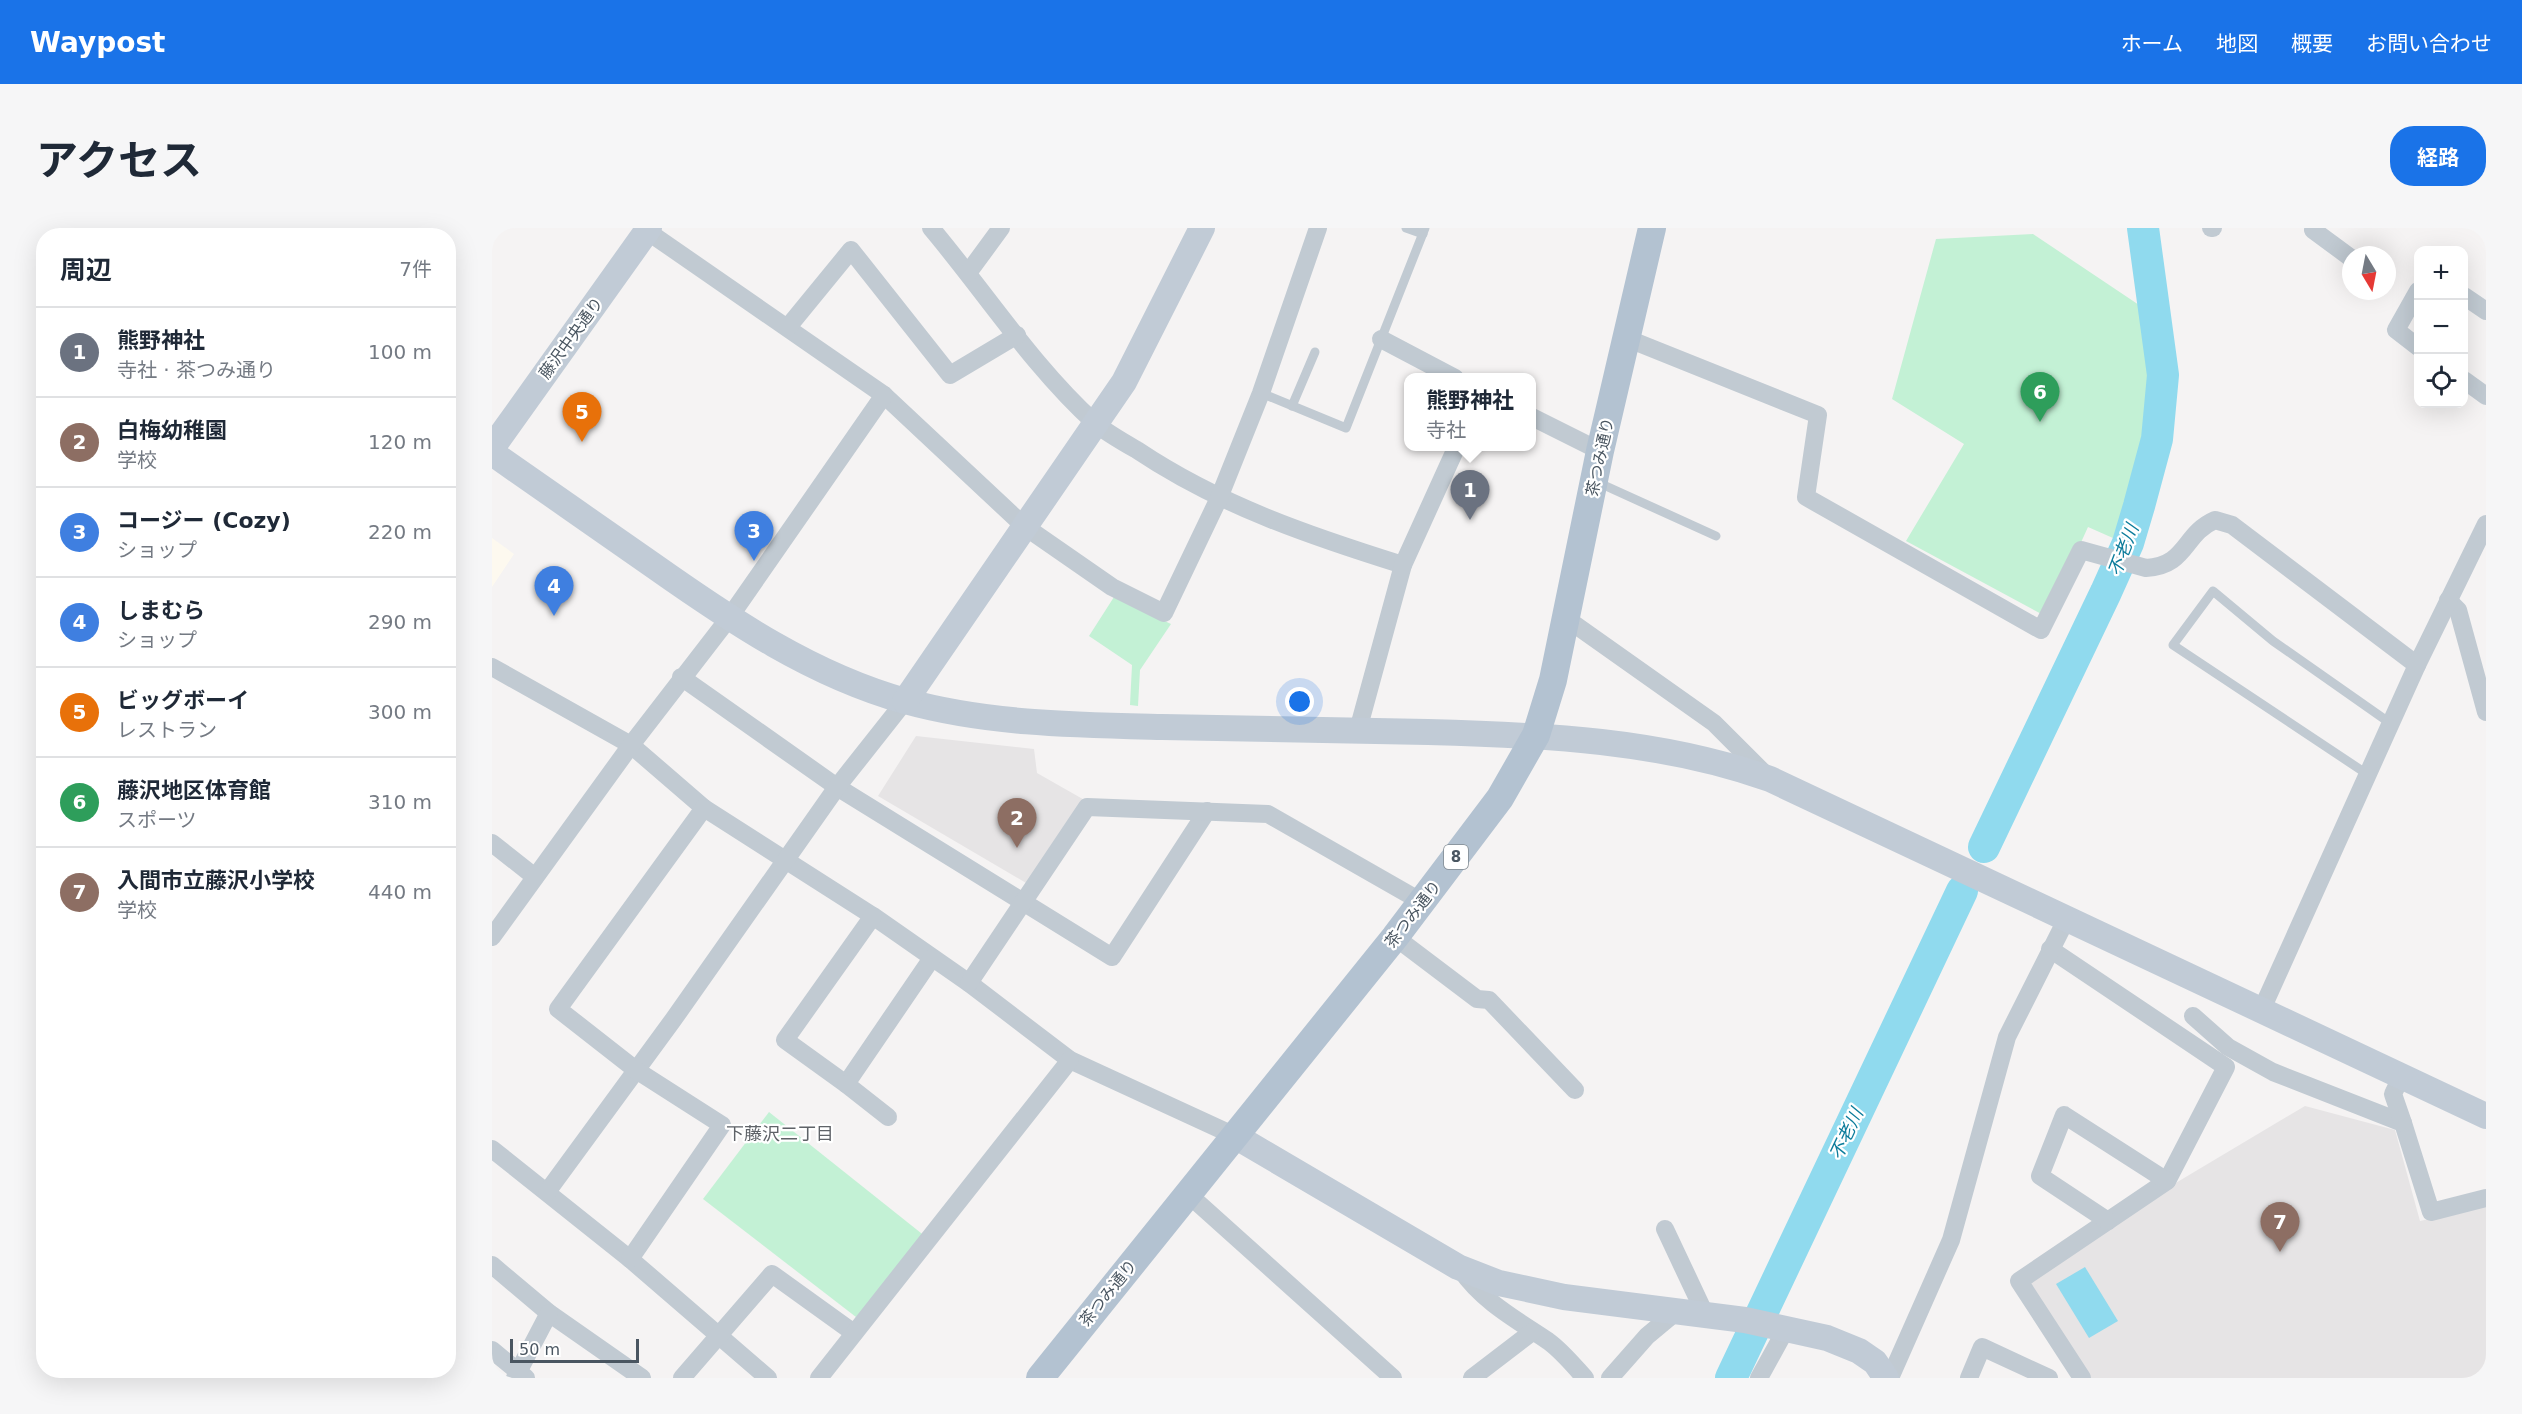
<!DOCTYPE html>
<html lang="ja">
<meta charset="utf-8">
<style>
:root{--surface:#fff;--page:#f6f6f7;--text:#1f2937;--muted:#747a83;--line:#e0e1e3;--accent:#1a73e8}
body{margin:0;font-family:"DejaVu Sans","Noto Sans JP",sans-serif;background:var(--page);color:var(--text)}
.controls{position:absolute;right:18px;top:18px;display:grid;overflow:hidden;border-radius:12px;box-shadow:0 6px 24px #0002}
.controls button{width:54px;height:54px;display:grid;place-items:center;padding:0;border:0;border-bottom:2px solid var(--line);background:var(--surface);color:var(--text);font:30px sans-serif}
.compass{position:absolute;left:1850px;top:18px;width:54px;height:54px;border-radius:50%;background:var(--surface);box-shadow:0 6px 24px #0002;rotate:170deg}
.scale{position:absolute;left:18px;bottom:15px;width:129px;box-sizing:border-box;padding-left:6px;border:3px solid #4a5661;border-top:0;font-size:16px;line-height:21px;white-space:nowrap;color:#4a5661;-webkit-text-stroke:4px #fff;paint-order:stroke}
.you{position:absolute;left:808px;top:474px;width:21px;height:21px;margin:-15px;border:4px solid #fff;border-radius:50%;background:#1a73e8;box-shadow:0 0 0 9px #1a73e833}
.badge{display:grid;place-items:center;width:39px;height:39px;border-radius:50%;background:var(--accent);color:#fff;font-size:20px;font-weight:700}
.pin{position:absolute;translate:-50% -50px;filter:drop-shadow(0 2px 3px #0008)}
.pin::after{content:'';position:absolute;top:32px;width:21px;height:18px;background:inherit;clip-path:polygon(0 0,100% 0,50% 100%)}
.popup{position:absolute;left:912px;top:145px;width:132px;height:78px;box-sizing:border-box;display:grid;place-content:center;border-radius:12px;background:var(--surface);filter:drop-shadow(0 2px 4px #0005);font-size:20px;white-space:nowrap;color:var(--muted)}
.popup b{font-size:22px;color:var(--text)}
.popup::after{content:'';position:absolute;left:50%;top:100%;margin-left:-12px;border:12px solid transparent;border-top-color:var(--surface)}
.list{margin:0;padding:0;list-style:none}
h2{display:flex;justify-content:space-between;align-items:center;height:78px;margin:0;padding:0 24px;font-size:26px}
h2 small{font-size:20px;font-weight:400;color:var(--muted)}
.list li{display:grid;grid-template-columns:39px 1fr auto;gap:18px;align-items:center;box-sizing:border-box;height:90px;padding:0 24px;border-top:2px solid var(--line)}
.list b{display:block;font-size:22px;white-space:nowrap}
.list p{margin:0;font-size:20px;white-space:nowrap;color:var(--muted)}
.list em{font-size:20px;font-style:normal;color:var(--muted)}
.icon{flex:none;width:33px;height:33px;fill:none;stroke:currentColor;stroke-width:2;stroke-linecap:round;stroke-linejoin:round}
.map{position:relative;flex:none;width:1994px;height:1150px;overflow:hidden;border-radius:24px}
header{display:flex;align-items:center;gap:36px;box-sizing:border-box;height:84px;padding:0 30px;background:var(--accent);color:#fff}
header strong{font-size:28px}
nav{display:flex;gap:33px;margin-inline-start:auto;font-size:21px}
.intro{display:flex;align-items:center;justify-content:space-between;box-sizing:border-box;height:144px;padding:0 36px}
h1{margin:0;font-size:42px}
.button{padding:15px 27px;border-radius:24px;background:var(--accent);color:#fff;font-size:21px;font-weight:700}
main{display:flex;gap:36px;padding:0 36px}
aside{flex:1;background:var(--surface);border-radius:24px;box-shadow:0 6px 24px #0002}
.map>svg:first-child{display:block}
</style>
<header>
<strong>Waypost</strong>
<nav><a>ホーム</a><a>地図</a><a>概要</a><a>お問い合わせ</a></nav>
</header>
<div class="intro"><h1>アクセス</h1><a class="button">経路</a></div>
<main>
<aside>
<h2>周辺<small>7件</small></h2>
<ul class="list">
<li><span class="badge" style="background:#6b7280">1</span><div><b>熊野神社</b><p>寺社 · 茶つみ通り</p></div><em>100 m</em></li>
<li><span class="badge" style="background:#8d6e63">2</span><div><b>白梅幼稚園</b><p>学校</p></div><em>120 m</em></li>
<li><span class="badge" style="background:#3f7fe0">3</span><div><b>コージー (Cozy)</b><p>ショップ</p></div><em>220 m</em></li>
<li><span class="badge" style="background:#3f7fe0">4</span><div><b>しまむら</b><p>ショップ</p></div><em>290 m</em></li>
<li><span class="badge" style="background:#e8710a">5</span><div><b>ビッグボーイ</b><p>レストラン</p></div><em>300 m</em></li>
<li><span class="badge" style="background:#2e9e5b">6</span><div><b>藤沢地区体育館</b><p>スポーツ</p></div><em>310 m</em></li>
<li><span class="badge" style="background:#8d6e63">7</span><div><b>入間市立藤沢小学校</b><p>学校</p></div><em>440 m</em></li>
</ul>
</aside>
<div class="map">
<svg width="1994" height="1150" viewBox="0 0 1994 1150">
<rect width="100%" height="100%" fill="#f5f3f3"/>
<!-- commercial -->
<path fill="#fdf9ef" d="M0,310L22,326L0,359Z"/>
<!-- education -->
<g fill="#e6e4e5">
<path d="M424,508L542,521L545,545L603,578L546,662L386,568Z"/>
<path d="M1813,878L1903,902L1928,993L1994,978V1150H1597L1538,1054L1682,956Z"/>
</g>
<!-- green -->
<g fill="#c3f1d5">
<path d="M1541,6L1662,87L1660,218L1630,314L1596,299L1555,389L1414,313L1472,216L1400,171L1444,11Z"/>
<path d="M622,369L679,396L648,442L646,478L638,477L640,437L597,408Z"/>
<path d="M277,884L439,1013L364,1089L211,971Z"/>
</g>
<!-- water -->
<path fill="#90daee" d="M1593,1039L1626,1093L1597,1110L1564,1056Z"/>
<g fill="none" stroke-linecap="round" stroke-linejoin="round">
<!-- river -->
<g stroke="#90daee" stroke-width="32">
<path d="M1492,619L1614,364L1636,315L1647,278L1665,211L1671,147L1651,0"/>
<path d="M1239,1150L1470,663"/>
</g>
<!-- lane -->
<g stroke="#c1cad2" stroke-width="9">
<path d="M914,0L931,6"/>
<path d="M769,165L854,200L933,0"/>
<path d="M800,178L823,124"/>
<path d="M1105,254L1224,308"/>
<path d="M1875,546L1681,417L1721,363L1781,413L1898,495"/>
</g>
<!-- street -->
<g stroke="#c1cad2" stroke-width="18">
<path d="M439,0C493,64 541,139 603,195C615,205 631,214 645,222C727,277 818,308 911,337"/>
<path d="M1719,0H1721"/>
<path d="M1822,0L1821,2L1859,30"/>
<path d="M155,3L392,167L532,298L620,359L672,385L727,270L769,165L826,0"/>
<path d="M476,45L509,0"/>
<path d="M1926,63L1904,102L1926,119"/>
<path d="M1972,68L1994,83"/>
<path d="M296,99L359,22L458,147L525,107"/>
<path d="M1134,110L1326,187L1314,269L1549,402L1589,322L1654,340C1695,338 1691,306 1723,292L1740,297L1925,437"/>
<path d="M889,111L963,150"/>
<path d="M1972,152L1994,168"/>
<path d="M1040,189L1108,223"/>
<path d="M1956,372L1966,382L1994,484"/>
<path d="M1075,391L1222,495L1275,548"/>
<path d="M0,439L139,517L212,580L381,688L477,755L578,832L743,908"/>
<path d="M189,449L345,559L620,729L715,583"/>
<path d="M866,502L911,337L965,218"/>
<path d="M0,615L43,649"/>
<path d="M381,688L293,812L354,856L440,730"/>
<path d="M0,709L139,517L237,390L392,167"/>
<path d="M903,709L985,771L997,772L1083,862"/>
<path d="M1558,721L1734,839L1675,953L1527,1053L1590,1150"/>
<path d="M477,755L595,579L776,586L930,674"/>
<path d="M1770,781L1925,437L1994,296"/>
<path d="M1701,788L1736,819L1781,844L1911,895L1939,984L1994,970"/>
<path d="M1910,847L1901,866L1911,895"/>
<path d="M354,856L396,889"/>
<path d="M0,921L138,1031L276,1150"/>
<path d="M55,964L181,792L345,559L413,473"/>
<path d="M696,966L901,1150"/>
<path d="M1616,993L1548,948L1572,887L1675,953"/>
<path d="M1173,1001L1213,1086"/>
<path d="M138,1031L230,897L144,842L66,781L212,580"/>
<path d="M0,1037L57,1085L150,1150"/>
<path d="M969,1042C991,1074 1025,1092 1056,1113C1070,1123 1082,1138 1093,1150"/>
<path d="M0,1122L34,1150"/>
<path d="M23,1150L57,1085"/>
<path d="M190,1150L280,1046L362,1105"/>
<path d="M327,1150L578,832"/>
<path d="M980,1150L1040,1104"/>
<path d="M1118,1150L1155,1108L1185,1083"/>
<path d="M1267,1150L1294,1101"/>
<path d="M1398,1150L1459,1012L1515,809L1575,690"/>
<path d="M1477,1150L1490,1119L1557,1150"/>
</g>
<!-- secondary -->
<g stroke="#c1cbd6" stroke-width="26">
<path d="M0,220L157,0"/>
<path d="M0,225C54,263 108,300 162,338C240,393 320,447 413,473C496,496 584,497 670,499C758,501 847,502 936,504C1052,507 1168,512 1278,551L1994,888"/>
<path d="M413,473L632,154L710,0"/>
<path d="M743,908L966,1039L1007,1055L1072,1069L1253,1092L1335,1110L1367,1123L1383,1134L1394,1150"/>
</g>
<!-- primary -->
<path stroke="#b3c2d1" stroke-width="28" d="M548,1150L903,709L1008,570L1044,507L1061,452L1108,223L1160,0"/>
</g>
<g text-anchor="middle" dominant-baseline="central" stroke-width="4.5" stroke-linejoin="round" paint-order="stroke">
<!-- shield labels -->
<rect fill="#fff" stroke="#808990" stroke-width="1.5" x="952" y="617" width="24" height="24" rx="4.5"/>
<g font-size="15" font-weight="bold" fill="#4a5661">
<text x="964" y="629">8</text>
</g>
<!-- street labels -->
<g font-size="16" fill="#4a5661" stroke="#fff">
<text transform="translate(79 110) rotate(-54)">藤沢中央通り</text>
<text transform="translate(1108 229) rotate(-78)">茶つみ通り</text>
<text transform="translate(921 686) rotate(-52)">茶つみ通り</text>
<text transform="translate(616 1065) rotate(-51)">茶つみ通り</text>
</g>
<!-- water labels -->
<g font-size="18" font-style="italic" fill="#0c7c9b" stroke="#fff">
<text transform="translate(1631 322) rotate(-69)">不老川</text>
<text transform="translate(1354 906) rotate(-65)">不老川</text>
</g>
<!-- neighbourhood labels -->
<g font-size="18" fill="#5f6368" stroke="#fff">
<text x="288" y="905">下藤沢二丁目</text>
</g>
</g>
</svg>
<div class="controls">
<button>+</button>
<button>−</button>
<button><svg class="icon" aria-label="locate" viewBox="0 0 24 24"><circle cx="12" cy="12" r="6"/><path d="M12 2v4M12 18v4M2 12h4M18 12h4"/></svg></button>
</div>
<svg class="compass" viewBox="-18 -18 36 36"><path d="M0-13l5 13h-10z" fill="#e53935"/><path d="M0 13l5-13h-10z" fill="#747a83"/></svg>
<div class="scale">50 m</div>
<div class="you"></div>
<div class="pin badge" style="left:978px;top:292px;background:#6b7280">1</div>
<div class="popup"><b>熊野神社</b>寺社</div>
<div class="pin badge" style="left:525px;top:620px;background:#8d6e63">2</div>
<div class="pin badge" style="left:262px;top:333px;background:#3f7fe0">3</div>
<div class="pin badge" style="left:62px;top:388px;background:#3f7fe0">4</div>
<div class="pin badge" style="left:90px;top:214px;background:#e8710a">5</div>
<div class="pin badge" style="left:1548px;top:194px;background:#2e9e5b">6</div>
<div class="pin badge" style="left:1788px;top:1024px;background:#8d6e63">7</div>
</div>
</main>
